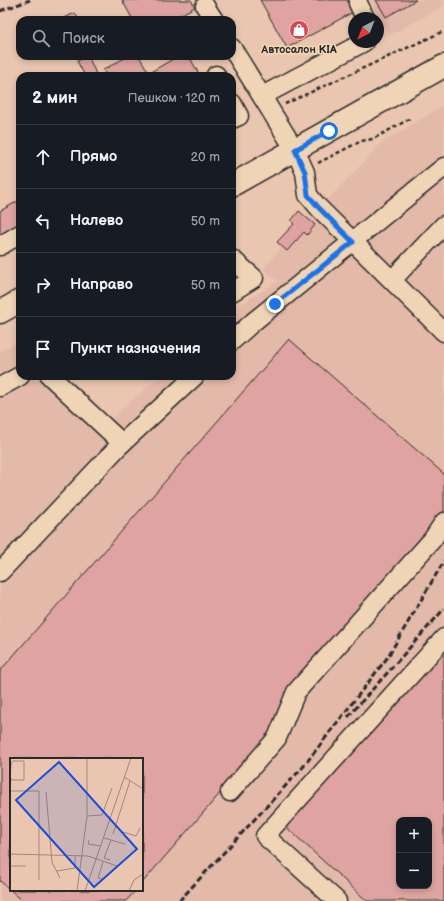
<!DOCTYPE html>
<html lang="ru">
<meta charset="utf-8">
<style>
:root{--surface:#171b24;--page:#20242c;--text:#f1f3f6;--muted:#9ea1a6;--line:#363941}
body{margin:0;font-family:"Balsamiq Sans",sans-serif;background:var(--page);color:var(--text)}
.controls{position:absolute;right:12px;bottom:12px;display:grid;overflow:hidden;border-radius:8px;box-shadow:0 2px 6px #0003}
.controls button{width:36px;height:36px;display:grid;place-items:center;padding:0;border:0;border-bottom:1px solid var(--line);background:var(--surface);color:var(--text);font:20px sans-serif}
.compass{position:absolute;left:348px;top:12px;width:36px;height:36px;border-radius:50%;background:var(--surface);box-shadow:0 2px 6px #0003;rotate:222deg}
.stop{position:absolute;width:12px;height:12px;margin:-9px;border:3px solid #1a73e8;border-radius:50%;background:#fff}
.stop.end{background:#1a73e8;border-color:#fff;box-shadow:0 1px 4px #0008}
.list{margin:0;padding:0;list-style:none}
h2{display:flex;justify-content:space-between;align-items:center;height:52px;margin:0;padding:0 16px;font-size:17px}
h2 small{font-size:13px;font-weight:400;color:var(--muted)}
.list li{display:grid;grid-template-columns:26px 1fr auto;gap:12px;align-items:center;box-sizing:border-box;height:64px;padding:0 16px;border-top:1px solid var(--line)}
.list b{display:block;font-size:15px;white-space:nowrap}
.list em{font-size:13px;font-style:normal;color:var(--muted)}
.icon{flex:none;width:22px;height:22px;fill:none;stroke:currentColor;stroke-width:2;stroke-linecap:round;stroke-linejoin:round}
.map{position:relative;flex:none;width:444px;height:901px;overflow:hidden}
.search{position:absolute;background:var(--surface);box-shadow:0 2px 6px #0003;left:16px;top:16px;width:220px;height:44px;display:flex;align-items:center;gap:10px;box-sizing:border-box;padding:0 14px;border-radius:12px;color:var(--muted);font-size:15px}
.panel{position:absolute;background:var(--surface);box-shadow:0 2px 6px #0003;left:16px;top:72px;width:220px;height:308px;border-radius:12px}
.map>svg:first-child{display:block}
</style>
<div class="map">
<svg width="444" height="901" viewBox="0 0 444 901">
<rect width="100%" height="100%" fill="#eac6b0"/>
<filter id="ink" filterUnits="userSpaceOnUse"><feTurbulence type="fractalNoise" baseFrequency=".025" numOctaves="2"/><feDisplacementMap in="SourceGraphic" scale="8" xChannelSelector="R" yChannelSelector="G"/><feConvolveMatrix kernelMatrix="1 2 1 2 8 2 1 2 1" color-interpolation-filters="sRGB"/></filter>
<g filter="url(#ink)">
<!-- built -->
<g fill="#e3b9a9" fill-rule="evenodd">
<path d="M370,0H444V6L390,35Z"/>
<path d="M444,105V901H0V351L14,344L20,347V376H59L108,422L159,376H232V310L278,281L263,269L282,247L277,242L293,224L291,221L299,211L309,219L383,142ZM11,759H142V890H11ZM399,820H429V886H399Z"/>
</g>
<!-- building -->
<g fill="#dfa4a1" stroke="#2b2b2b" fill-rule="evenodd">
<path d="M122,0H191L195,7L170,20H133Z"/>
<path d="M260,0H349L355,11L287,48Z"/>
<path d="M376,0H416L386,17Z"/>
<path d="M75,13L79,20H63L62,19Z"/>
<path d="M88,56L97,76H85L77,61Z"/>
<path d="M128,56H139L149,73L178,56H189L200,76H107L103,70Z"/>
<path d="M20,200V231L0,242V211Z"/>
<path d="M299,211L315,225L307,235L304,232L287,251L277,242L294,224L291,221Z"/>
<path d="M289,339L444,474V536L142,883V759H11V890H136L126,901H23L0,881V671Z"/>
<path d="M444,647V901H367L284,825ZM399,820H429V886H399Z"/>
</g>
<g fill="none" stroke-linecap="round" stroke-linejoin="round">
<!-- minor casing -->
<g stroke="#2b2b2b" stroke-width="21">
<g id="minor">
<path d="M358,3L365,18"/>
<path d="M205,6L214,20"/>
<path d="M232,48L295,150L305,172L308,195L319,208L444,332"/>
<path d="M216,75V76"/>
<path d="M262,96L364,42"/>
<path d="M232,103L239,116L232,119"/>
<path d="M0,246L20,234"/>
<path d="M232,259L254,278L232,292"/>
<path d="M392,280L444,225"/>
<path d="M232,341L253,322L444,167"/>
<path d="M50,376L122,443"/>
<path d="M0,387L20,376"/>
<path d="M0,572L118,447L195,376"/>
<path d="M230,792L277,738L296,692L432,540L444,522"/>
<path d="M337,901L265,836L444,638"/>
</g>
</g>
<!-- major casing -->
<g stroke="#2b2b2b" stroke-width="25">
<g id="major">
<path d="M232,185L444,66"/>
<path d="M0,312L20,301"/>
</g>
</g>
<!-- path -->
<g stroke="#2b2b2b" stroke-width="2.5" stroke-dasharray="4 3" stroke-linecap="butt">
<path d="M285,104L444,31"/>
<path d="M318,163L361,141L373,139L411,118"/>
</g>
<!-- minor -->
<use href="#minor" stroke="#efd5b6" stroke-width="18"/>
<!-- major -->
<use href="#major" stroke="#efd5b6" stroke-width="22"/>
<!-- rail -->
<g stroke="#2b2b2b" stroke-width="3" stroke-dasharray="6 3" stroke-linecap="butt">
<path d="M0,11L30,0"/>
<path d="M348,717L444,609"/>
<path d="M179,901L303,767L387,658L444,561"/>
</g>
</g>
</g>
<g fill="none" stroke-linecap="round" stroke-linejoin="round" filter="url(#ink)">
<!-- route -->
<path stroke="#1a73e8" stroke-width="5" d="M275,304L353,242L319,208L308,195L305,172L295,150L329,131"/>
</g>
<!-- icons -->
<defs>
<g id="shop-disc" transform="scale(1)"><circle r="9.5" fill="#d1495b" stroke="#efd5b6"/><path d="M-5-2.5h2.3a2.7 3.5 0 0 1 5.4 0H5L5.5 6h-11ZM-1.5-2.5h3a1.5 2.3 0 0 0-3 0Z" fill="#fff"/></g>
</defs>
<g fill-rule="evenodd">
<use href="#shop-disc" x="299" y="30"/>
</g>
<g text-anchor="middle" dominant-baseline="central" stroke-width="3.5" stroke-linejoin="round" paint-order="stroke">
<!-- poi labels -->
<g font-size="11" font-weight="bold" fill="#2b2b2b" stroke="#efd5b6">
<text x="299" y="49">Автосалон KIA</text>
</g>
</g>
<!-- overview -->
<g transform="translate(10 758)">
<rect width="133" height="133" fill="#eac6b0"/>
<path fill="none" stroke="#9e887b" stroke-width="1" d="M114,19L133,31M0,20L1,7M1,20V22H14V3H3L1,7M0,33H29V122M36,34L42,104L50,120M77,58L92,57L102,30M113,74L126,78L130,70M103,76L120,23M94,80L115,86M79,82L78,86L90,88M0,96L78,98L107,108M100,102L94,100L101,82M0,108H16M47,113L65,110V98M92,121L88,120L93,104M67,133L77,58V0M75,133L121,0M119,133L124,122L133,116"/>
<path fill="#1d4ed8" fill-opacity="0.15" stroke="#1d4ed8" stroke-width="2" d="M49,4L127,91L84,129L6,42Z"/>
<rect width="133" height="133" fill="none" stroke="#2b2b2b" stroke-width="2"/>
</g>
</svg>
<div class="controls">
<button>+</button>
<button>−</button>
</div>
<svg class="compass" viewBox="-18 -18 36 36"><path d="M0-13l5 13h-10z" fill="#e53935"/><path d="M0 13l5-13h-10z" fill="#9ea1a6"/></svg>
<div class="stop" style="left:329px;top:131px"></div>
<div class="stop end" style="left:275px;top:304px"></div>
<div class="search"><svg class="icon" aria-label="search" viewBox="0 0 24 24"><circle cx="10" cy="10" r="6"/><path d="M15 15l6 6"/></svg>Поиск</div>
<section class="panel">
<h2>2 мин<small>Пешком · 120 m</small></h2>
<ul class="list">
<li><svg class="icon" aria-label="ahead" viewBox="0 0 24 24"><path d="M12 20V5M6 11l6-6 6 6"/></svg><div><b>Прямо</b></div><em>20 m</em></li>
<li><svg class="icon" aria-label="left" viewBox="0 0 24 24"><path d="M17 20v-9H6M10 6l-5 5 5 5"/></svg><div><b>Налево</b></div><em>50 m</em></li>
<li><svg class="icon" aria-label="right" viewBox="0 0 24 24"><path d="M7 20v-9h11M14 6l5 5-5 5"/></svg><div><b>Направо</b></div><em>50 m</em></li>
<li><svg class="icon" aria-label="arrive" viewBox="0 0 24 24"><path d="M6 21V4h12l-3 4 3 4H6"/></svg><div><b>Пункт назначения</b></div></li>
</ul>
</section>
</div>
